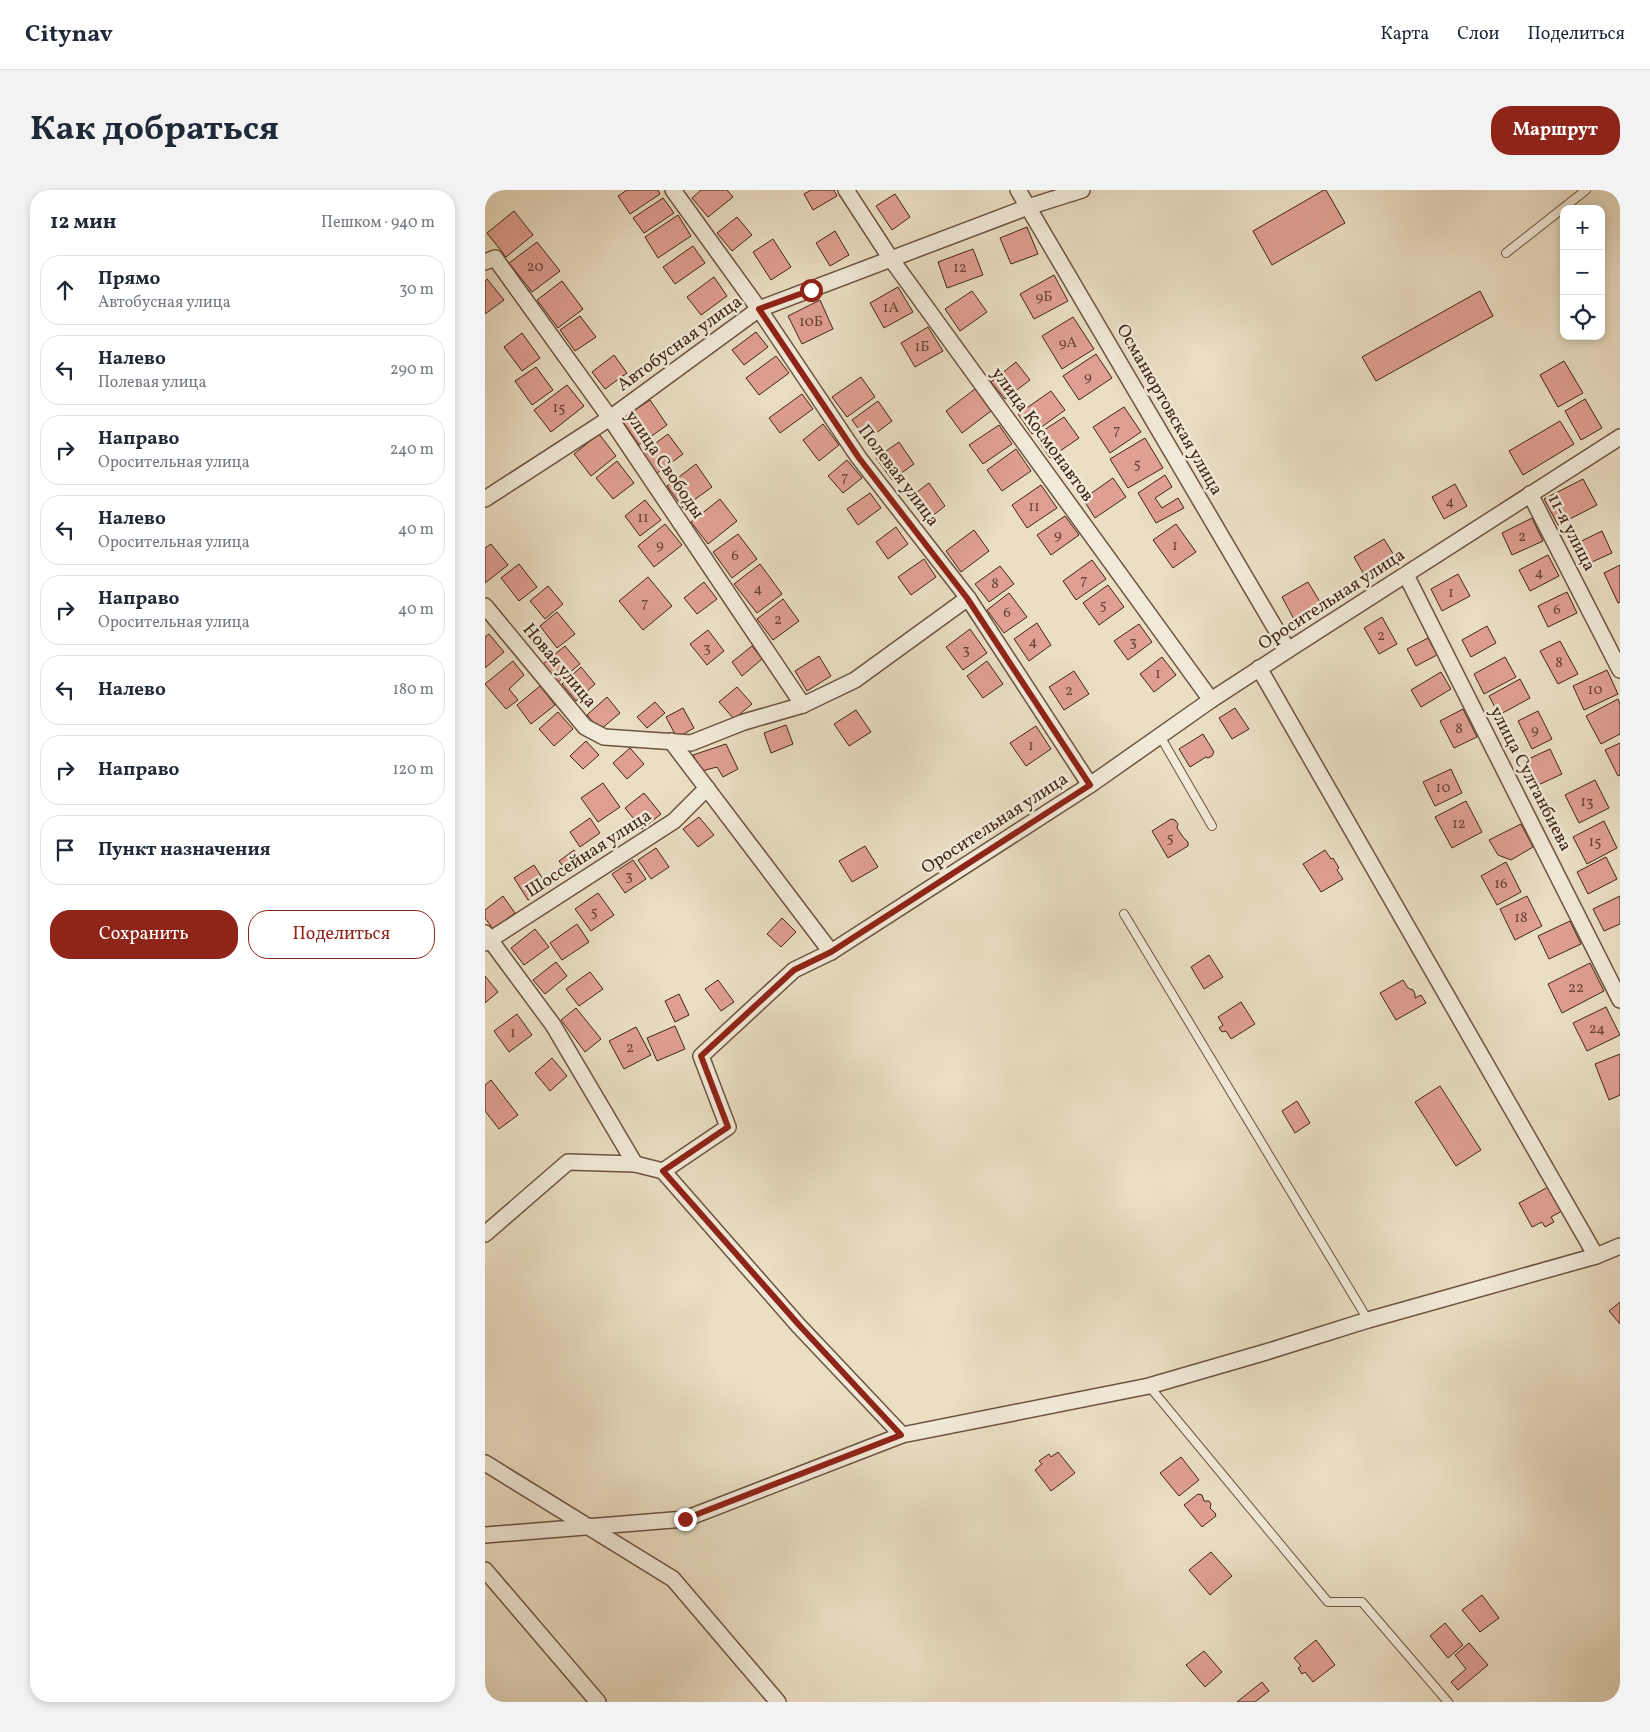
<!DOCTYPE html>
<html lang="ru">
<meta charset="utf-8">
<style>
:root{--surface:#fff;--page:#f2f2f3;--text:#1f2937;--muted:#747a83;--line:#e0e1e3;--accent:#8f2418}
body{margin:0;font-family:Vollkorn,serif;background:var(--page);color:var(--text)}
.controls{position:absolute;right:15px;top:15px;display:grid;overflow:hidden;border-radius:10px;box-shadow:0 2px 8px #0003}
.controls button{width:45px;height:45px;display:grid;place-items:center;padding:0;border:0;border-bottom:1px solid var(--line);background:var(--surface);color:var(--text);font:25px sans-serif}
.stop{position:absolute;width:15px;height:15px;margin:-11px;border:4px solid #8f2418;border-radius:50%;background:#fff}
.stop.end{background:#8f2418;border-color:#fff;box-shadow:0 1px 5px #0008}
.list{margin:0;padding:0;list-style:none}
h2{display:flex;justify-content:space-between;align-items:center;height:65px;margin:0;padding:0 20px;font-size:21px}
h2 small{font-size:16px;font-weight:400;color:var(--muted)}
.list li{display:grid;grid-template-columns:32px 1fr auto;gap:15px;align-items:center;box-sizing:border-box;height:70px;margin:0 10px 10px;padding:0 10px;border:1px solid var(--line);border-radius:20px}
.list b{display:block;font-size:19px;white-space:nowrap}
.list p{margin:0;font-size:16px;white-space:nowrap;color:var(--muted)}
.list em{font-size:16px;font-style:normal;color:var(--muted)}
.actions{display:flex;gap:10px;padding:15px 20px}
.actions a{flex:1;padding:11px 0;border:1px solid var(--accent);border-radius:20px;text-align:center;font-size:18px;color:var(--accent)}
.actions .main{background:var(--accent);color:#fff}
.icon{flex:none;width:28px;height:28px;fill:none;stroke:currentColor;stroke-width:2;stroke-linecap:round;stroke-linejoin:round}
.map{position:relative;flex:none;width:1135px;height:1512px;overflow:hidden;border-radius:20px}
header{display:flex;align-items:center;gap:30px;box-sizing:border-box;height:70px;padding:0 25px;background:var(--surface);border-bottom:1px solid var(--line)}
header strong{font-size:24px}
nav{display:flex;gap:28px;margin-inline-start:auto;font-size:18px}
.intro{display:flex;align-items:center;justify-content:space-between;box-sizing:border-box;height:120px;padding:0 30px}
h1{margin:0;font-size:35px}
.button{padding:12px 22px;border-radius:20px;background:var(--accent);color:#fff;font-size:18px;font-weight:700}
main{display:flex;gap:30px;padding:0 30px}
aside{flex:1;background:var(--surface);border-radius:20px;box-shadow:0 2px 8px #0003}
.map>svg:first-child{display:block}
</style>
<header>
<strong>Citynav</strong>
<nav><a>Карта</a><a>Слои</a><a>Поделиться</a></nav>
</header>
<div class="intro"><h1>Как добраться</h1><a class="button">Маршрут</a></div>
<main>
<aside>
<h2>12 мин<small>Пешком · 940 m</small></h2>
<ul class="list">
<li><svg class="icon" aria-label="ahead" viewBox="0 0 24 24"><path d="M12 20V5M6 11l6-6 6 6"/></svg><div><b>Прямо</b><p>Автобусная улица</p></div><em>30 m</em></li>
<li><svg class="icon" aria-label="left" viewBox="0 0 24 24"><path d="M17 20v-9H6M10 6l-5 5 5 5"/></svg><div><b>Налево</b><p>Полевая улица</p></div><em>290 m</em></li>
<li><svg class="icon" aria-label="right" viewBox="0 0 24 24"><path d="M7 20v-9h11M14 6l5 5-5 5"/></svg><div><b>Направо</b><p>Оросительная улица</p></div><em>240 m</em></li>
<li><svg class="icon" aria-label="left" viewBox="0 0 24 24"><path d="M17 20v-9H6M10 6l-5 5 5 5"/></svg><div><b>Налево</b><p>Оросительная улица</p></div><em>40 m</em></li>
<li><svg class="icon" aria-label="right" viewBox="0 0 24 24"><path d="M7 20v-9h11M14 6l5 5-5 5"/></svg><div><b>Направо</b><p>Оросительная улица</p></div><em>40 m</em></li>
<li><svg class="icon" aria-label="left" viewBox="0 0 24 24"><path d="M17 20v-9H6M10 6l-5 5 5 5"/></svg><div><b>Налево</b></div><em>180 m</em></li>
<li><svg class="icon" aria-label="right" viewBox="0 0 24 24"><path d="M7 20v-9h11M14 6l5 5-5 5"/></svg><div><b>Направо</b></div><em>120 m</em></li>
<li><svg class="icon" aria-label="arrive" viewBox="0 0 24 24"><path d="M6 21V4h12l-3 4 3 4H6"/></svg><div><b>Пункт назначения</b></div></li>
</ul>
<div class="actions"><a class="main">Сохранить</a><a>Поделиться</a></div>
</aside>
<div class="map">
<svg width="1135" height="1512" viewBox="0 0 1135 1512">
<rect width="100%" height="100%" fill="#eadec3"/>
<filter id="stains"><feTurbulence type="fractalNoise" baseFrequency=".004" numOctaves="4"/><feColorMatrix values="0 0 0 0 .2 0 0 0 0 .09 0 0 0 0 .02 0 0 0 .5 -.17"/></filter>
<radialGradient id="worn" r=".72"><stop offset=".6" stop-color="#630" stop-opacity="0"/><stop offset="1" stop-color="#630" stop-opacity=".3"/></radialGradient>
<!-- building -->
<g fill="#df9f92" stroke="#432516">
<path d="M142,0H173L175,4L145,24L133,6Z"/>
<path d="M216,0H242L248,7L223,27L207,8Z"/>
<path d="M326,0H349L352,6L328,20L319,4Z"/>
<path d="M839,0H841L860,33L787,75L768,41Z"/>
<path d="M410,4L425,27L407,40L391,16Z"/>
<path d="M178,8L189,23L159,43L148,28Z"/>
<path d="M29,21L48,45L21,67L2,43Z"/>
<path d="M193,25L206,46L173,68L160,47Z"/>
<path d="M252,27L267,45L247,61L232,43Z"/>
<path d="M542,37L553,64L526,74L515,48Z"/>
<path d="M350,41L364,65L345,76L331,53Z"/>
<path d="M288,49L306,77L286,90L268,62Z"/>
<path d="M52,52L75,81L47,102L24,73Z"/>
<path d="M208,56L220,73L190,94L178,77Z"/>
<path d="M488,59L498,85L462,98L453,72Z"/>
<path d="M569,85L583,111L549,129L535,104Z"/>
<path d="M229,87L242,106L216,125L202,107Z"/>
<path d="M2,89L19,110L0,124V91Z"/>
<path d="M77,91L98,119L73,138L52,110Z"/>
<path d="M413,97L428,122L399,138L385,113Z"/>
<path d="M487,101L502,122L475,141L460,119Z"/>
<path d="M995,101L1008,126L891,191L877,167Z"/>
<path d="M335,110L348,139L317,154L303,126Z"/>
<path d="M95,126L111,147L90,161L75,140Z"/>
<path d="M588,127L609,159L577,179L557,146Z"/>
<path d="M443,137L458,161L430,177L416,153Z"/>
<path d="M271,142L283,157L259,175L247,160Z"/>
<path d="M37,143L55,168L37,181L19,157Z"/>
<path d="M611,164L627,188L594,210L578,186Z"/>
<path d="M129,165L142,183L120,199L107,182Z"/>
<path d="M291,166L304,183L274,205L261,188Z"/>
<path d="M1079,171L1098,203L1073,217L1055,185Z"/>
<path d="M531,172L545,190L520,209L506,192Z"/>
<path d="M51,177L68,200L47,215L30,191Z"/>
<path d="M376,187L390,207L362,227L347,207Z"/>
<path d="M82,195L99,216L66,242L49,220Z"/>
<path d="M490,199L506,221L477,243L461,221Z"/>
<path d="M566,201L580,220L547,244L533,224Z"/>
<path d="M317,204L328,219L295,243L284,228Z"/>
<path d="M1100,209L1117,238L1096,250L1080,221Z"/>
<path d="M165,210L182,235L154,255L136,229Z"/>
<path d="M393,211L407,231L382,250L367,230Z"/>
<path d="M639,217L656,242L625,263L608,237Z"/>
<path d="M579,227L594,248L565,268L550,246Z"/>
<path d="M1075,231L1089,254L1038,285L1024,261Z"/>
<path d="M338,234L354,255L334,271L318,250Z"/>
<path d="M514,235L527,254L498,274L484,255Z"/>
<path d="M114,244L131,266L106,286L89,264Z"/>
<path d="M183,244L198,264L171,284L156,264Z"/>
<path d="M660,248L678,278L643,298L625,269Z"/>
<path d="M414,252L429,274L407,290L391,268Z"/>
<path d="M531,259L546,281L517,301L502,280Z"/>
<path d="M362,270L377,288L358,303L343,286Z"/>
<path d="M132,271L149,293L128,309L111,288Z"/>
<path d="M211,274L227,297L198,318L182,296Z"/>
<path d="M680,285L687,297L670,308L677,318L693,308L699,318L671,333L653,303Z"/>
<path d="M628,288L641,307L610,328L598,309Z"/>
<path d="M1098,289L1112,315L1073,335L1059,309Z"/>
<path d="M444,293L460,316L441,331L424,308Z"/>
<path d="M970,294L982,316L959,329L947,307Z"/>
<path d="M556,295L572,318L542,338L527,315Z"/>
<path d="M385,303L396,318L373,335L362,319Z"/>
<path d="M235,309L252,331L223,354L206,332Z"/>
<path d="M160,310L176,330L155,346L140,326Z"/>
<path d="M580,326L594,345L566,365L552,345Z"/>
<path d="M1047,328L1058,351L1027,365L1017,343Z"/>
<path d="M180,334L197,355L169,377L153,356Z"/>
<path d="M691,334L711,362L688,378L668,350Z"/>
<path d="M411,337L423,354L403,369L391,352Z"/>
<path d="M489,340L504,361L476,382L461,361Z"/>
<path d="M1117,341L1127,363L1098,376L1088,355Z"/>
<path d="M253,344L272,369L247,388L228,362Z"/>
<path d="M899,349L912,370L881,388L869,367Z"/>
<path d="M6,354L23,375L0,393V358Z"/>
<path d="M1063,365L1074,386L1045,401L1034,380Z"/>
<path d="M439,369L451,387L426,405L413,387Z"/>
<path d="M607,370L621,389L591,410L578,391Z"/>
<path d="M34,374L52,397L34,411L16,388Z"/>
<path d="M275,374L297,404L272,423L249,394Z"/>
<path d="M1135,375V412L1133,413L1119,383Z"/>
<path d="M515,376L529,394L504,412L490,394Z"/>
<path d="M973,384L985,406L957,421L946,399Z"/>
<path d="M163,387L187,416L158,440L134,411Z"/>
<path d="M219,392L232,409L212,424L199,408Z"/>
<path d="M823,392L838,417L811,433L797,407Z"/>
<path d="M623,395L639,417L614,435L598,413Z"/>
<path d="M63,396L78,414L60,429L45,411Z"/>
<path d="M1082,402L1092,423L1063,437L1053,416Z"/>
<path d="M524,403L542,427L519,443L502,420Z"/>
<path d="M298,409L314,431L288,450L272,429Z"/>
<path d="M72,422L90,444L72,458L55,436Z"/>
<path d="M897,427L912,454L894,464L879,438Z"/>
<path d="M552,433L566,455L544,471L529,449Z"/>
<path d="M654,434L667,452L643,470L629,451Z"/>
<path d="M1002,436L1011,453L986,467L977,450Z"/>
<path d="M485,439L502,463L478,480L461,457Z"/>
<path d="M223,440L239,461L222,475L205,454Z"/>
<path d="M4,444L19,462L0,478V447Z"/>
<path d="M943,448L952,465L931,476L922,459Z"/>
<path d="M1075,451L1093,484L1073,494L1055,461Z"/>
<path d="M80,456L95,474L73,492L58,474Z"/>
<path d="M267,456L277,469L257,486L247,472Z"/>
<path d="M334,466L346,486L322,501L310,481Z"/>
<path d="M677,467L691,485L669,502L655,484Z"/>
<path d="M1020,467L1031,487L999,504L989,484Z"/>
<path d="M28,471L39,485L24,499L33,510L21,519L0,494Z"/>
<path d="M502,471L518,494L498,508L482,486Z"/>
<path d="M96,477L110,494L91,511L77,494Z"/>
<path d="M1122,480L1133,504L1099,520L1088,496Z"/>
<path d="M589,481L604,504L579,520L564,497Z"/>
<path d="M956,482L966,499L936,517L926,500Z"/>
<path d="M1035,489L1045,508L1014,525L1004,506Z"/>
<path d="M55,496L70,515L46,534L32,515Z"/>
<path d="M252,497L267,514L249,529L234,512Z"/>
<path d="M122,507L135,523L115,540L102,525Z"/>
<path d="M1133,509L1135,514V544L1116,554L1101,526Z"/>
<path d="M170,512L180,523L162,538L152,527Z"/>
<path d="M198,518L209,538L192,548L181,527Z"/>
<path d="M750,518L764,539L747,549L734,528Z"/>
<path d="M978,519L992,547L969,558L955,531Z"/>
<path d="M371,520L386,542L364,556L349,534Z"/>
<path d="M1053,521L1067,549L1047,559L1033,531Z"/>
<path d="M73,522L88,539L69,556L54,539Z"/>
<path d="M301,535L308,554L286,563L279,543Z"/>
<path d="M551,536L566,559L541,576L525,553Z"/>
<path d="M718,544L729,562L727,566L723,568L721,567L705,577L694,559Z"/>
<path d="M101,551L114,565L98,579L85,566Z"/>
<path d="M1135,553V585L1133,586L1120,560Z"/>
<path d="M241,554L253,579L238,587L232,577L217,581L208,565Z"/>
<path d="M145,558L159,574L142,589L128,573Z"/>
<path d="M1065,559L1077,584L1051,596L1039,571Z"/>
<path d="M966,579L977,603L950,616L938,592Z"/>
<path d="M1110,590L1124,618L1094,633L1080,605Z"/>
<path d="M118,593L135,617L113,632L96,608Z"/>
<path d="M159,603L176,624L157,639L140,618Z"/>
<path d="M981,611L997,642L967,658L950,627Z"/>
<path d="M214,627L229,645L213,657L198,639Z"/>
<path d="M105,628L115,643L95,657L85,642Z"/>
<path d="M686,629L690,630L693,634L692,638L698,647L703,652V656L683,668L667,641Z"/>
<path d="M1119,631L1132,658L1102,674L1088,647Z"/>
<path d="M1036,634L1048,657L1026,670L1013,665L1004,650Z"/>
<path d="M380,656L393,677L367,692L354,671Z"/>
<path d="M171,658L184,677L166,689L153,670Z"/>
<path d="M89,660L99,673L84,684L74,671Z"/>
<path d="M840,660L846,669L848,668L854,678L852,680L858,689L836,702L818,674Z"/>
<path d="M1121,667L1132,689L1103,704L1092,682Z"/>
<path d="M148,670L161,689L140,703L127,684Z"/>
<path d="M1021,672L1036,702L1012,715L996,686Z"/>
<path d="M49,675L63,697L43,710L29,688Z"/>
<path d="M113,703L129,725L106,741L90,719Z"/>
<path d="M18,706L30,723L8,739L0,728V720Z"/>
<path d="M1042,706L1057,736L1030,750L1015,719Z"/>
<path d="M1135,706V734L1119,741L1108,719Z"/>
<path d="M297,728L311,742L296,757L282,744Z"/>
<path d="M1085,731L1096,754L1064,769L1053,746Z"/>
<path d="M92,734L104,752L77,770L65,753Z"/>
<path d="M50,739L64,757L39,775L26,758Z"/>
<path d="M724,765L738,787L719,799L706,777Z"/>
<path d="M71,772L82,786L60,804L48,790Z"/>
<path d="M1105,773L1119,801L1077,823L1063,794Z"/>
<path d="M105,782L118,799L94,816L81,799Z"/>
<path d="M0,786L13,802L0,813Z"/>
<path d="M233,790L249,812L236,821L220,799Z"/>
<path d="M918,790L923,798L928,800L930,804V808L936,805L941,813L911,830L895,803Z"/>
<path d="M194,804L204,825L190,832L180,811Z"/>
<path d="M756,812L770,834L746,849L741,841L737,842L734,838L738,835L733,827Z"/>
<path d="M1121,817L1135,845L1102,861L1088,833Z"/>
<path d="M91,818L116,849L100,862L76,830Z"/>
<path d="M32,824L47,845L24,862L9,841Z"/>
<path d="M190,836L200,859L172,871L162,848Z"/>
<path d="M151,837L166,865L139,879L124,851Z"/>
<path d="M1135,864V905L1124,910L1110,874Z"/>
<path d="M67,868L82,886L65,901L50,883Z"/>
<path d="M6,890L33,925L14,939L0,921V895Z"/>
<path d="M955,896L996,960L971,976L930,912Z"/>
<path d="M812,911L825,933L810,943L797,921Z"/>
<path d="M1063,997L1077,1021L1066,1027L1069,1032L1060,1037L1057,1032L1047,1037L1034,1013Z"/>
<path d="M1135,1112V1134L1124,1121Z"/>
<path d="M573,1262L590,1283L566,1301L550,1280L557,1274L554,1271L564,1264L566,1267Z"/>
<path d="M696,1267L714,1290L694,1306L675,1283Z"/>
<path d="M713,1304L717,1305L719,1311H724L726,1314L725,1318L730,1323L731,1326L717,1337L699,1315Z"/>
<path d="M726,1362L747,1386L725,1405L704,1380Z"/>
<path d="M997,1405L1014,1428L995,1442L977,1420Z"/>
<path d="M960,1433L978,1455L963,1468L945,1446Z"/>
<path d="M831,1450L850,1475L828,1492L820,1482L817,1484L813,1478L816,1476L809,1468Z"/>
<path d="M984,1453L1003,1475L973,1500L966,1492L981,1479L970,1465Z"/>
<path d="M719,1461L737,1482L720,1497L701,1475Z"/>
<path d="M777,1492L784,1501L770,1512H752Z"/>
</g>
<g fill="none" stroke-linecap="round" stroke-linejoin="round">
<!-- service casing -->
<g stroke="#6d5341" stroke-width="10">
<g id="service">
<path d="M1021,63L1101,0"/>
<path d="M675,546L727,636"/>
<path d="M639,724L883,1130"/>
<path d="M664,1196L843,1412H877L963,1512"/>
</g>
</g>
<!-- minor casing -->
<g stroke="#6d5341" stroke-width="18">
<g id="minor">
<path d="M188,0L274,119L374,268L483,408L605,595"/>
<path d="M361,0L406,69L726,510"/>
<path d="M533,0L803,460"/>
<path d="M0,72L10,68L125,228L318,515"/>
<path d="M1045,304L1135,480"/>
<path d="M0,309L125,228L274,119L543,17L597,0"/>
<path d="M921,385L1135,810"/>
<path d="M0,416L100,537L119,547L206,553L259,532L318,515L370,490L483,408"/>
<path d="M774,478L1111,1066"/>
<path d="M186,551L346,762"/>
<path d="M0,743L68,835L150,974"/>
<path d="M0,753L189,631L222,598"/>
<path d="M178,981L313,1135L417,1245"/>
<path d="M0,1044L83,972L150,974L178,981L243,937L216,866L309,780L346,762L605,595L726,510L803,460L1135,247"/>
<path d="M0,1273L188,1389L293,1512"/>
<path d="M0,1345L200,1329L417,1245L664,1196L781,1162L883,1130L1111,1066L1135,1056"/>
<path d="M0,1380L113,1512"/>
</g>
</g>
<!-- service -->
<use href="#service" stroke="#f1ead8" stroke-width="8"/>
<!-- minor -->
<use href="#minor" stroke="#f1ead8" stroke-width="15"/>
</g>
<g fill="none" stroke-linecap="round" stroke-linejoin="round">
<!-- route -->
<path stroke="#8f2418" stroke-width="6" d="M200,1329L416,1245L314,1135L178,981L243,937L216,866L309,780L346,762L605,595L482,408L374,268L274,119L326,100"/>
</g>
<g text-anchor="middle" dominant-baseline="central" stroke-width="5" stroke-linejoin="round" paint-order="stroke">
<!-- number labels -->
<g font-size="15" fill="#6a4435">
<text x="50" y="77">20</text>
<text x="475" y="78">12</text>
<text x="559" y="107">9Б</text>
<text x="406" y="118">1А</text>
<text x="326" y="132">10Б</text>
<text x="583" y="153">9А</text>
<text x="437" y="157">1Б</text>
<text x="603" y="187">9</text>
<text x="74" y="218">15</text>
<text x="632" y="240">7</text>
<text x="652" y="274">5</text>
<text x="360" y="287">7</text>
<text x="965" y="312">4</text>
<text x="549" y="317">11</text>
<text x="158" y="328">11</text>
<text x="573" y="345">9</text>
<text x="1037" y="347">2</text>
<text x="175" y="355">9</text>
<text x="690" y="356">1</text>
<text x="250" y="366">6</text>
<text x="1054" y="383">4</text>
<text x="599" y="390">7</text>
<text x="510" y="394">8</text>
<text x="273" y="399">4</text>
<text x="966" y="403">1</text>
<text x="160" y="413">7</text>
<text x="618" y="415">5</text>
<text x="1072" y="420">6</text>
<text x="522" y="423">6</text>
<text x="293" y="430">2</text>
<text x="896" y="446">2</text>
<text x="548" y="452">4</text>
<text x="648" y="452">3</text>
<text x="222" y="458">3</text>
<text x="481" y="460">3</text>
<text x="1074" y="473">8</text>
<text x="673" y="484">1</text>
<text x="1110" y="500">10</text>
<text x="584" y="501">2</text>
<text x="974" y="539">8</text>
<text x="1050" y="540">9</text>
<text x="546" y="556">1</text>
<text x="958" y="598">10</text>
<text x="1102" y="612">13</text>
<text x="974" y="634">12</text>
<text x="685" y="648">5</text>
<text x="1110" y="652">15</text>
<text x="144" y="686">3</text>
<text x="1016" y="694">16</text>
<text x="109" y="722">5</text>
<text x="1036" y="728">18</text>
<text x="1091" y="798">22</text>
<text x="1112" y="839">24</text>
<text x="28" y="843">1</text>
<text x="145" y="858">2</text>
</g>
<!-- street labels -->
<g font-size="18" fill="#432516" stroke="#f1ead8">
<text transform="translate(195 154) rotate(-36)">Автобусная улица</text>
<text transform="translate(684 220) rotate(60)">Османюртовская улица</text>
<text transform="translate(557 245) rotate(54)">улица Космонавтов</text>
<text transform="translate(179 275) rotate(56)">улица Свободы</text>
<text transform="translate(413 286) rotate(53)">Полевая улица</text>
<text transform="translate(1086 343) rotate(63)">11-я улица</text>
<text transform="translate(847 410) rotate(-33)">Оросительная улица</text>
<text transform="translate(74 476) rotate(50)">Новая улица</text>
<text transform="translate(1045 589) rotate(63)">улица Султанбиева</text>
<text transform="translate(510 634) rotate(-33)">Оросительная улица</text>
<text transform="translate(104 664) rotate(-33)">Шоссейная улица</text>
</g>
</g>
<rect width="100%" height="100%" filter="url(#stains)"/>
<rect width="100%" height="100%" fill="url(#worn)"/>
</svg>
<div class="controls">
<button>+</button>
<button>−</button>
<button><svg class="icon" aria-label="locate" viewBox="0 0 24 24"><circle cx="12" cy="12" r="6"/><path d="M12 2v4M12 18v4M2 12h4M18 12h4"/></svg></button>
</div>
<div class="stop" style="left:326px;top:100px"></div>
<div class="stop end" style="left:200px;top:1329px"></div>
</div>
</main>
